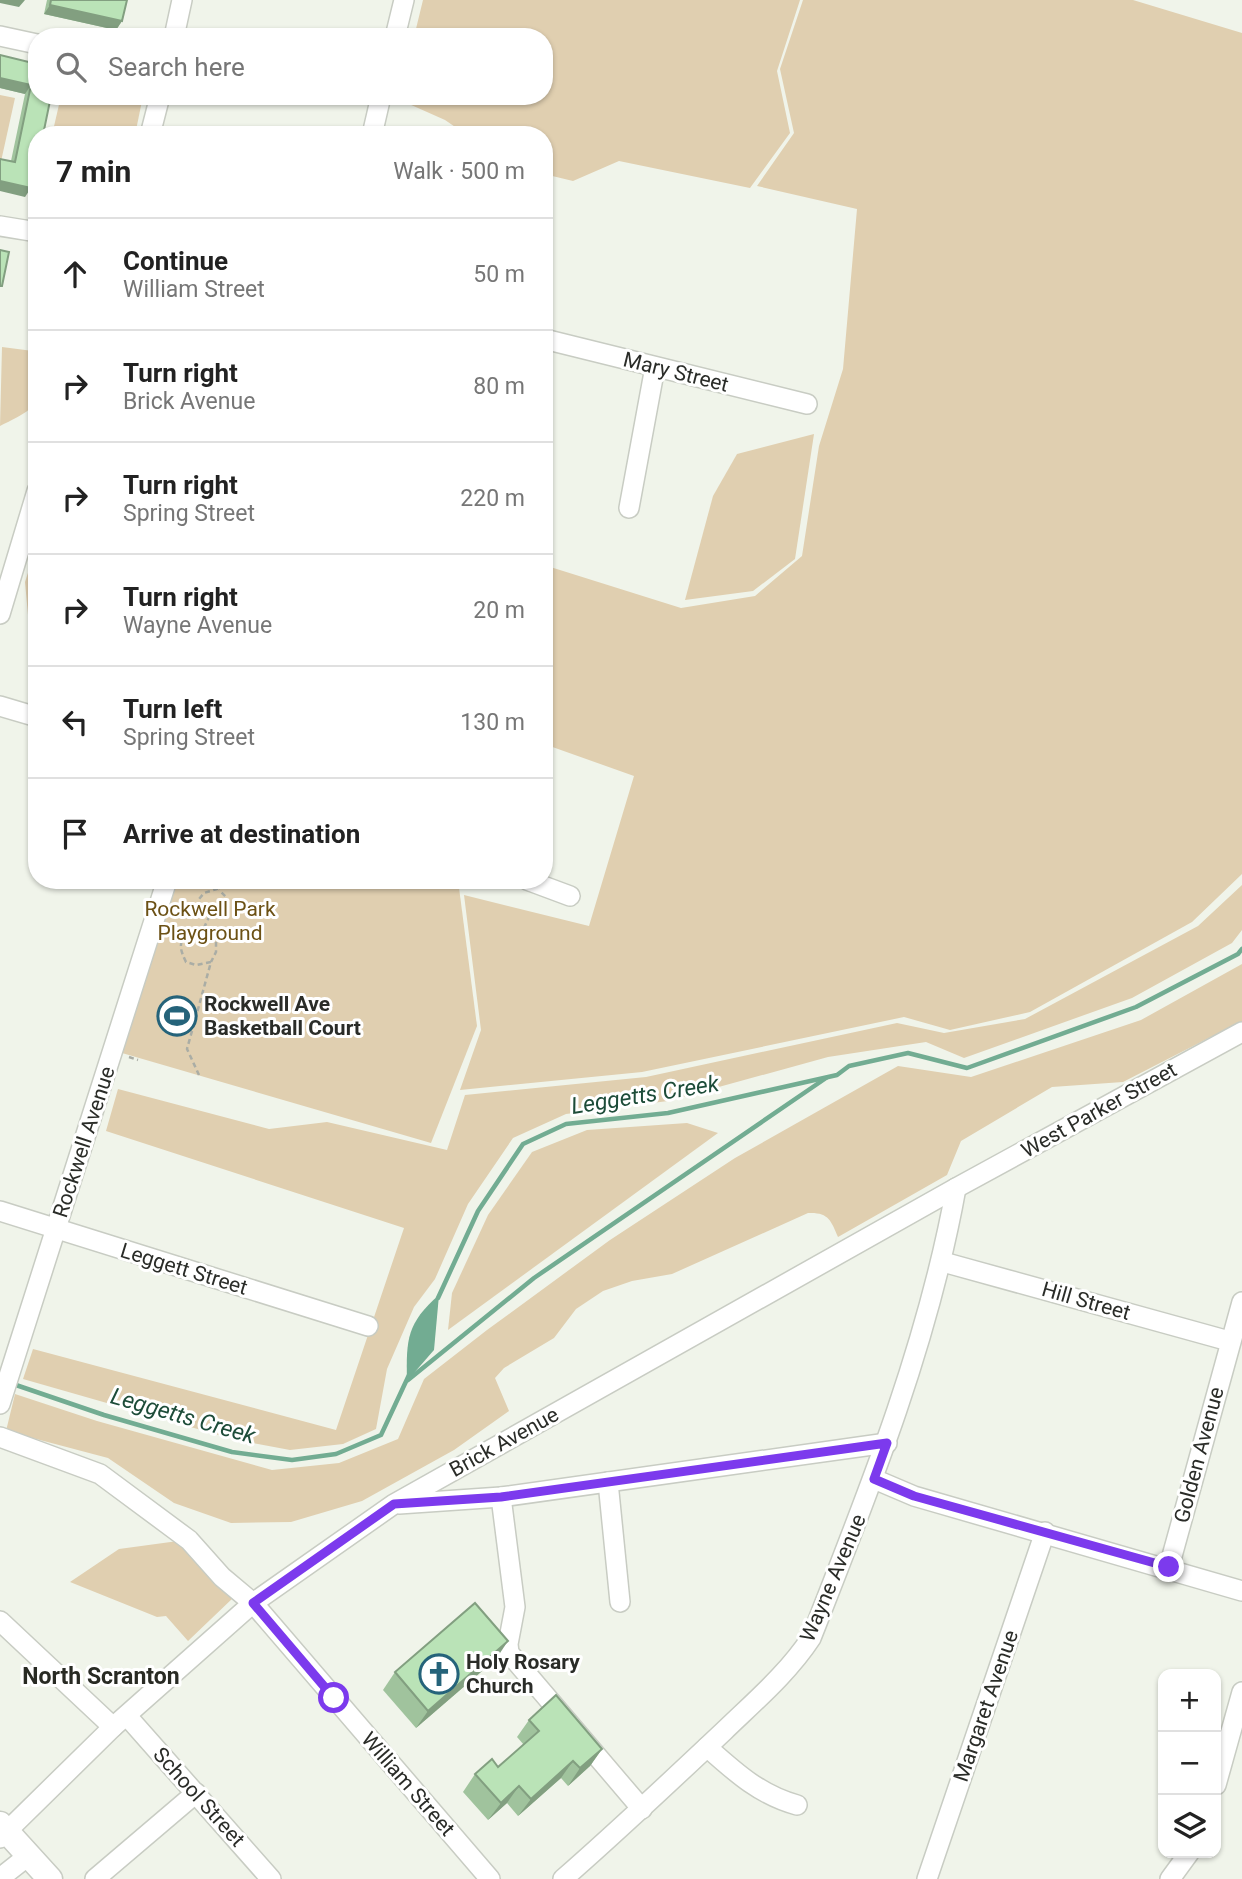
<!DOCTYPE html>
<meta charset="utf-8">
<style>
:root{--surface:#fff;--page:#f6f6f6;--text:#222;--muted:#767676;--line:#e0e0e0}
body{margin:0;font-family:Roboto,sans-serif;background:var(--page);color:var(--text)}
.controls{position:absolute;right:21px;bottom:21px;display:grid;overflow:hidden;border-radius:14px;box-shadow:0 2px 5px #0004}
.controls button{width:63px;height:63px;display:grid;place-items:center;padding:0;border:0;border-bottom:2px solid var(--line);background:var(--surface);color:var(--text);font:35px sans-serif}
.stop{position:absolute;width:21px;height:21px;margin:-16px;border:5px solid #7c3aed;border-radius:50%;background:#fff}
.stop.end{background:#7c3aed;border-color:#fff;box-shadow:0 2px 7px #0008}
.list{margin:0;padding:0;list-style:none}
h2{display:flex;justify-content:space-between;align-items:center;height:91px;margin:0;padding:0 28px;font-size:30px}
h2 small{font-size:23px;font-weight:400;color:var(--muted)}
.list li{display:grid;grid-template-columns:46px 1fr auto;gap:21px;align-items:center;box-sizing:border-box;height:112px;padding:0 28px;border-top:2px solid var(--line)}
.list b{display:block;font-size:26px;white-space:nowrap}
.list p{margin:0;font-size:23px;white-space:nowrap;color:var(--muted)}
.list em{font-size:23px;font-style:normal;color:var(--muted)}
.icon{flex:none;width:38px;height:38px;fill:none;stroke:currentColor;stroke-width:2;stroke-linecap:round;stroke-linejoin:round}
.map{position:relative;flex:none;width:1242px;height:1879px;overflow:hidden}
.search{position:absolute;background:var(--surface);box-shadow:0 2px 5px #0004;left:28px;top:28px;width:525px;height:77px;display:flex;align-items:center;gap:18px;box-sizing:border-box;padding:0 24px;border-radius:28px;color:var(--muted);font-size:26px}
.panel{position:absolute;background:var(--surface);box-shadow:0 2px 5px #0004;left:28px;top:126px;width:525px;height:763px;border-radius:28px}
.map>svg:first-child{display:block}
</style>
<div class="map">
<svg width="1242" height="1879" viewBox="0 0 1242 1879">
<rect width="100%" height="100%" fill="#f0f4ea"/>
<!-- green -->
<g fill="#e0cfb0">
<path d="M423,0H800L777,71L790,133L750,188L619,161L573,181L544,174V135H467L445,120L400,100L401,96H544V37H414Z"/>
<path d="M803,0H1133L1242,33V874L1192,922L1030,1012L950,1030L904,1017L642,1072L460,1090L481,1030L464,895L589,926L634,776L544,744V565L681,608L755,596L802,556L819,446L843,369L857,209L757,186L794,133L780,69Z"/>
<path d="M0,95L15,98L0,166Z"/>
<path d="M61,96H143L135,135H52Z"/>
<path d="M2,347L33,351C38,364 42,393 33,405C27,414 9,421 0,426Z"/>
<path d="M814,434L795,559L753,591L685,600L713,496L737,454Z"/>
<path d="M37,545V611L28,615L25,582Z"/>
<path d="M173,880H458L477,1026L431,1143L122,1053Z"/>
<path d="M1242,885V930L1232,943L1132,998L964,1058L926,1042L828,1057L668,1101L566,1114L513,1138L468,1204L435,1279L414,1307L387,1369L376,1429L343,1444L290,1450L236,1440L23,1379L33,1349L336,1430L404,1228L106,1131L118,1089L269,1129L327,1122L447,1150L465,1095L646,1077L897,1023L944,1033L1025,1019L1198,926Z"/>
<path d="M1242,964V1021L1123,1082L1052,1087L961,1141L947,1175L838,1237C831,1220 828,1212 808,1213L672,1274L632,1281L603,1291L576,1309L554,1338L504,1368L495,1378L509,1411L454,1450L362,1501L291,1522L231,1523L174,1503L108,1458L6,1431L15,1394L97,1421L272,1470L339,1463L398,1439L424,1379L487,1330L610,1240L735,1158L898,1066L971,1077L1141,1020Z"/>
<path d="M687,1123L718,1133L448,1330L452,1293L488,1215L532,1152L587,1130Z"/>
<path d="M178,1541L234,1597L188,1641L166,1616L157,1617L70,1582L119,1549Z"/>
</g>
<!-- water -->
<path fill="#72ac92" d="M439,1295L434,1350L407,1381C406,1339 407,1323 439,1295Z"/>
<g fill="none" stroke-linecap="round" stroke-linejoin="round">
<!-- stream -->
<g stroke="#72ac92" stroke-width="4.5">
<path d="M438,1298L478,1211L523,1144L566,1124L668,1113L837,1075L849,1066L908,1053L967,1068L1136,1007L1238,954L1242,949"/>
<path d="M408,1380L534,1278L826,1078"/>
<path d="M13,1384L104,1415L232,1452L292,1460L336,1454L381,1435L409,1375"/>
</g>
<!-- minor casing -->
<g stroke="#c8ccc3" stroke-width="22">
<g id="minor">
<path d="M0,36L37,44"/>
<path d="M174,37L182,0"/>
<path d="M395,37L404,0"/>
<path d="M150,135L160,96"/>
<path d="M372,135L381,96"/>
<path d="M0,226L37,232"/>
<path d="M544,339L807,404"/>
<path d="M629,508L655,367"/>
<path d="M0,614L37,491"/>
<path d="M0,706L37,717"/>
<path d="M527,880L570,896"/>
<path d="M0,1211L368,1326"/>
<path d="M943,1262L1229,1341"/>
<path d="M0,1404L167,880"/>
<path d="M0,1437L100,1474L189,1540L222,1577L253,1603L490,1879"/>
<path d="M874,1479L914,1496L1242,1591"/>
<path d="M608,1482L620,1602"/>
<path d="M501,1497L515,1607L508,1644L509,1653L642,1809"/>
<path d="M399,1504L501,1497L887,1443"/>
<path d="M1169,1567L1242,1302"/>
<path d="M0,1621L113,1727"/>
<path d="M127,1716L271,1879"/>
<path d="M707,1747C735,1772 760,1795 797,1805"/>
<path d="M1216,1785L1242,1692"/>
<path d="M0,1838L113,1727L253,1603L394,1504L956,1188L1242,1032"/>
<path d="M0,1878L28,1856"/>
<path d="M95,1879L196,1793"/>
<path d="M563,1879C618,1831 671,1781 724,1731C755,1701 788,1673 811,1638C869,1491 928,1344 956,1188"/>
<path d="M927,1879L1045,1532"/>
<path d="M1170,1879L1189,1853"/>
</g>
</g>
<!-- major casing -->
<g stroke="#c8ccc3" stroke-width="27">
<path id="major" d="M0,1824L50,1879"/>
</g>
<!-- path -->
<g stroke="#aaada5" stroke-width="2.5" stroke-dasharray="5 3.5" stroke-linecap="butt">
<path d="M209,917H220L226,908V897L219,890"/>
<path d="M204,930L216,941V952L211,962"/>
<path d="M129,1057L138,1060"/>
<path d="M199,1075L187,1049L211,962L196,965L186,962C180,949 178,944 187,932L203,930L209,917L202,911L199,899L204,893L217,889L221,880"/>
</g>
<!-- minor -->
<use href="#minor" stroke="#fff" stroke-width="19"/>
<!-- major -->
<use href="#major" stroke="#fff" stroke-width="24"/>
</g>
<!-- wall -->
<g fill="#a0c39d">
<path d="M47,0H127L122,21L116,30L44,14Z"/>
<path d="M0,55L37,64L25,197L11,161L25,94L0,88Z"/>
<path d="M496,1659L416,1728L383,1690L395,1672Z"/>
<path d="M529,1720L602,1749L590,1766L568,1786L561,1778L518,1816L507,1803L488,1820L463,1792L475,1774L498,1767L524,1745L517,1737Z"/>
</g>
<!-- shaded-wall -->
<g fill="#829f80">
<path d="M0,0H25L19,7L0,3Z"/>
<path d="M50,5L122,21L116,30L44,14Z"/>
<path d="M0,78L31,85L25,94L0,88Z"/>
<path d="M0,181L31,188L25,197L0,191Z"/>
<path d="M508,1641L496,1659L416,1728L428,1711Z"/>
<path d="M602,1749L590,1766L568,1786L580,1768Z"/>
<path d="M573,1761L561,1778L518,1816L531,1799Z"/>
<path d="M519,1786L507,1803L488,1820L501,1803Z"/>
</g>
<!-- building -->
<g fill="#bae3b7" stroke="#829f80" stroke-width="2">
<path d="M51,0H127L122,21L50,5Z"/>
<path d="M0,55L37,64V96H51L43,135H37V162L31,188L0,181V159L15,162L31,85L0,78Z"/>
<path d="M0,250L9,252L2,286H0Z"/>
<path d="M475,1603L508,1641L428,1711L395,1672Z"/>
<path d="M556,1695L602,1749L580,1768L573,1761L531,1799L519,1786L501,1803L475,1774L492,1759L498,1767L539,1731L529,1720Z"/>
</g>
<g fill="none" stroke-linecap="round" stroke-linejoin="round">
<!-- route -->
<path stroke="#7c3aed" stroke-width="9" d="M334,1698L253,1603L394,1504L501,1497L887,1443L874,1479L914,1496L1169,1567"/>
</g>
<!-- icons -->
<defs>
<g id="stadium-ring" transform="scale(2.0125)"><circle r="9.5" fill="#fff" stroke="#25637a" stroke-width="1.5"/><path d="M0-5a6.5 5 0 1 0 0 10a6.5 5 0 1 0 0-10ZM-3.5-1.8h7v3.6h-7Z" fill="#25637a"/></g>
<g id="church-ring" transform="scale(2.0125)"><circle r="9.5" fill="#fff" stroke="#25637a" stroke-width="1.5"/><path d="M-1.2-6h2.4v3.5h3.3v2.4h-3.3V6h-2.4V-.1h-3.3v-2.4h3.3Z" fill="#25637a"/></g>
</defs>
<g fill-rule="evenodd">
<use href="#stadium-ring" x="177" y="1016"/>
<use href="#church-ring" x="439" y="1674"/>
</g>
<g text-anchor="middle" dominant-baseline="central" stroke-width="6" stroke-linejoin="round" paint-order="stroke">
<!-- street labels -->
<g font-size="21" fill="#2a2c28" stroke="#fff">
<text transform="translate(676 372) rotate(14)">Mary Street</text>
<text transform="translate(1099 1110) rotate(-29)">West Parker Street</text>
<text transform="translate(84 1142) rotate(-72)">Rockwell Avenue</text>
<text transform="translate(184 1269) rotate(17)">Leggett Street</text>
<text transform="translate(1086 1301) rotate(16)">Hill Street</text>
<text transform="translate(504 1442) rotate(-29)">Brick Avenue</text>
<text transform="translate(1199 1455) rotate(-75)">Golden Avenue</text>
<text transform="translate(833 1578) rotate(-67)">Wayne Avenue</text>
<text transform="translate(986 1706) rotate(-71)">Margaret Avenue</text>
<text transform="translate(408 1784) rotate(49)">William Street</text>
<text transform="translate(199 1797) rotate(48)">School Street</text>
</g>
<!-- park labels -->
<g font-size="21" fill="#6c5115" stroke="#fff">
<text x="210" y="909">Rockwell Park<tspan x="210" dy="24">Playground</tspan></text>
</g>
<!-- poi labels -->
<g font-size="21" font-weight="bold" fill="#2a2c28" stroke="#fff" text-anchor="start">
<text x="204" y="1004">Rockwell Ave<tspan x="204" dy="24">Basketball Court</tspan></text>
<text x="466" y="1662">Holy Rosary<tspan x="466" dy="24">Church</tspan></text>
</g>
<!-- water labels -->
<g font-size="23" font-style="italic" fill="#1d4c39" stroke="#fff">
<text transform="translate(645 1095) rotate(-9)">Leggetts Creek</text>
<text transform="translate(183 1416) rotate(16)">Leggetts Creek</text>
</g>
<!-- neighbourhood labels -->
<g font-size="23" font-weight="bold" fill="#282a23" stroke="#fff">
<text x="101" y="1676">North Scranton</text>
</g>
</g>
</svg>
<div class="controls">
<button>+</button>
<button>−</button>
<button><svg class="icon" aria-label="layers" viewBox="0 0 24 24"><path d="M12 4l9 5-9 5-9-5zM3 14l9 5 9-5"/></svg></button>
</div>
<div class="stop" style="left:334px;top:1698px"></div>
<div class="stop end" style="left:1169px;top:1567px"></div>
<div class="search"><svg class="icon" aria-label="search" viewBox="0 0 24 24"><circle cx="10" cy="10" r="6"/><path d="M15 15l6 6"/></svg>Search here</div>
<section class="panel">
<h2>7 min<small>Walk · 500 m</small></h2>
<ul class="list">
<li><svg class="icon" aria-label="ahead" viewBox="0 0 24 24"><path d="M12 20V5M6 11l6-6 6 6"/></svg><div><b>Continue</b><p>William Street</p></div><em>50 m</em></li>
<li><svg class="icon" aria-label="right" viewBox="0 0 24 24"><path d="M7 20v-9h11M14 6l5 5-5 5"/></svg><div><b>Turn right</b><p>Brick Avenue</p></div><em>80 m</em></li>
<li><svg class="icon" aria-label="right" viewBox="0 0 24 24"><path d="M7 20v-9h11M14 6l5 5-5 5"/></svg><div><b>Turn right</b><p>Spring Street</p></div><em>220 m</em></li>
<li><svg class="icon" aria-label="right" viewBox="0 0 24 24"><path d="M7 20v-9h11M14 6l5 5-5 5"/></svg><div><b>Turn right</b><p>Wayne Avenue</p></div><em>20 m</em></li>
<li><svg class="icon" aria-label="left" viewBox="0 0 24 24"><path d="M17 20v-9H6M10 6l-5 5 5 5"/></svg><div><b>Turn left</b><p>Spring Street</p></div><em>130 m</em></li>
<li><svg class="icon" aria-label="arrive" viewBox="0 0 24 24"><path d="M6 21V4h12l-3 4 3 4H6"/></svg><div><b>Arrive at destination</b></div></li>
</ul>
</section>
</div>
